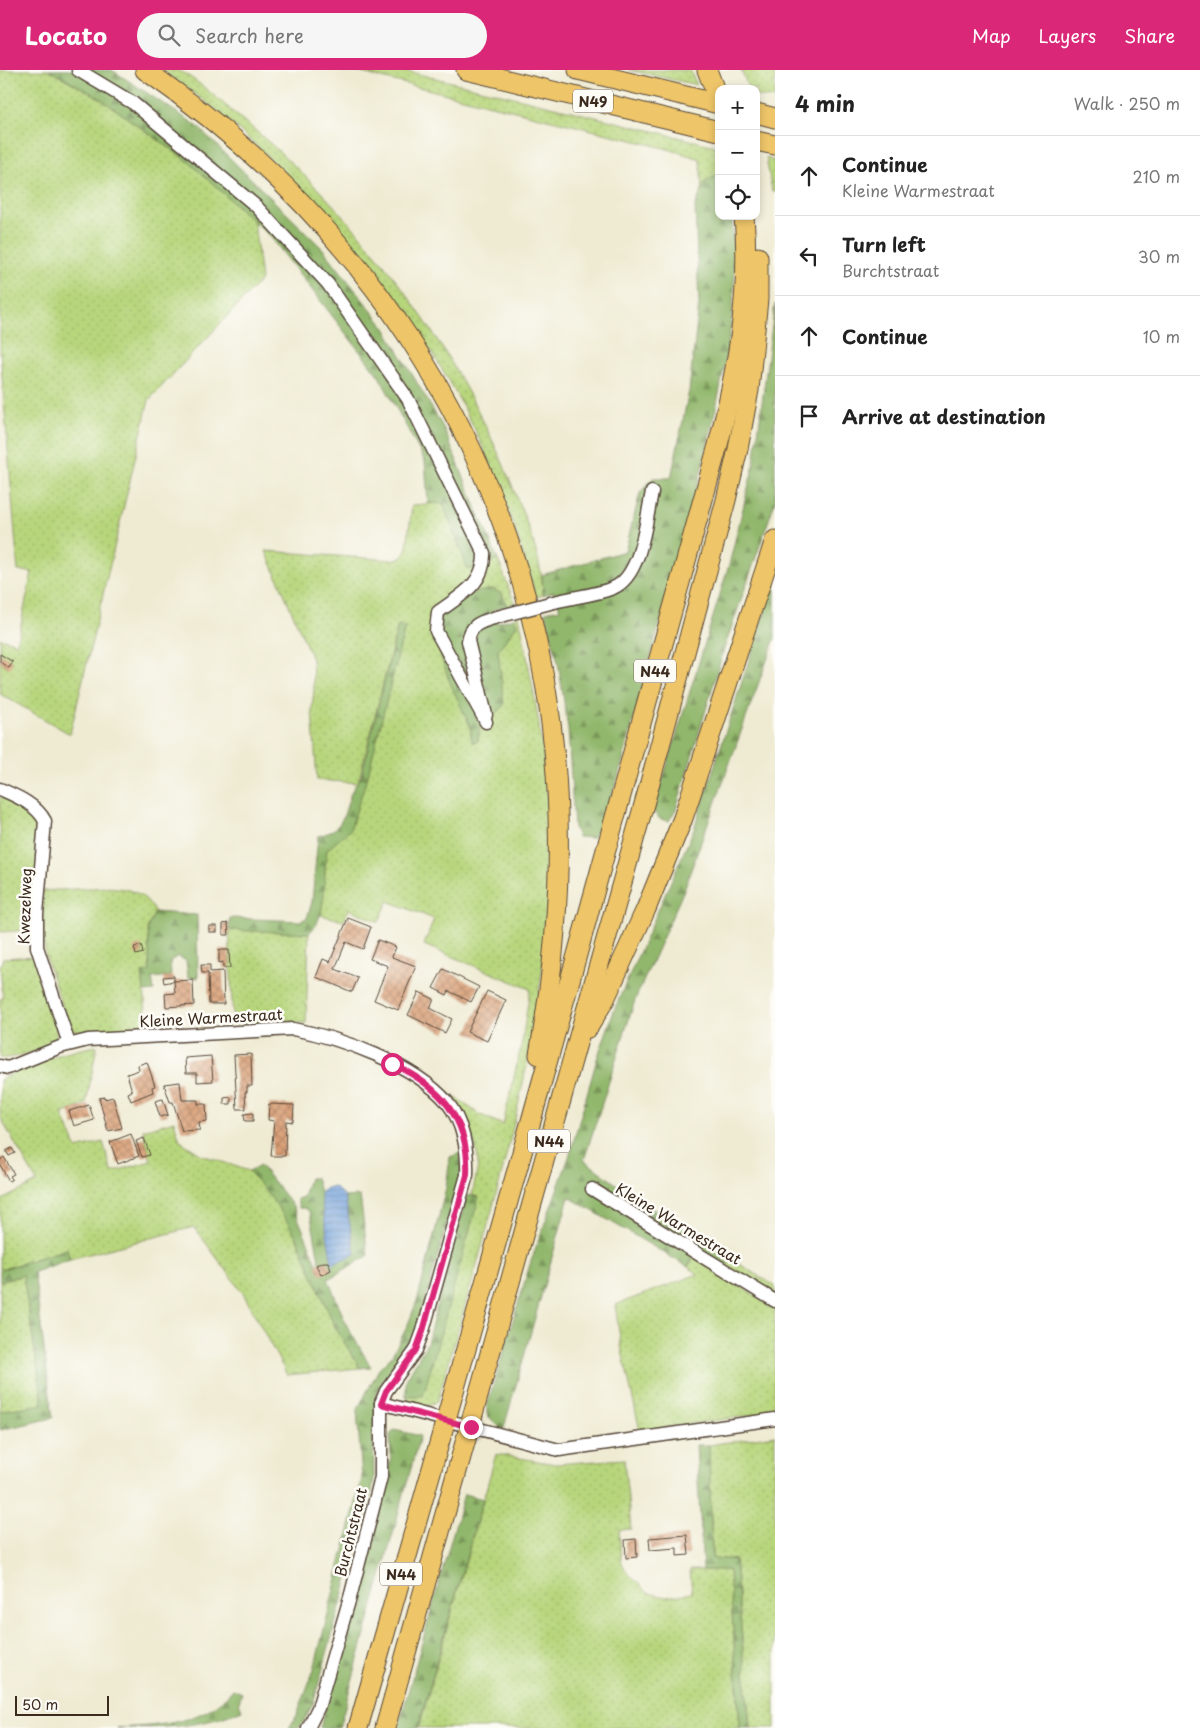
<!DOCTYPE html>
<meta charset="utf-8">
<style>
:root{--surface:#fff;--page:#f6f6f6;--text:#222;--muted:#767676;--line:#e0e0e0;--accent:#db2777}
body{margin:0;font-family:"Playpen Sans",sans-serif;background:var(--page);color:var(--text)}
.controls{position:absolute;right:15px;top:15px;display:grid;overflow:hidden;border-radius:10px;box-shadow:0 2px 8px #0003}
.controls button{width:45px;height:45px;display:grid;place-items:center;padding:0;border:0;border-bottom:1px solid var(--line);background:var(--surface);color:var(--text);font:25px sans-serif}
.scale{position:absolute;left:15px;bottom:12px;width:94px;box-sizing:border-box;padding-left:5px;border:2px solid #3b2a1e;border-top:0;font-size:14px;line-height:18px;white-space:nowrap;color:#3b2a1e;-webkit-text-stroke:4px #fdfcf7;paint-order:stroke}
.stop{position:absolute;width:15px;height:15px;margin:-11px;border:4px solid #db2777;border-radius:50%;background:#fff}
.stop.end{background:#db2777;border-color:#fff;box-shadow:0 1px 5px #0008}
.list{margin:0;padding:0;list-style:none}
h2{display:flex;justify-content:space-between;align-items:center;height:65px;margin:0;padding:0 20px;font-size:21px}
h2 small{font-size:16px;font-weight:400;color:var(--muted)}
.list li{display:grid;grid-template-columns:32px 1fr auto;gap:15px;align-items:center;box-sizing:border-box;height:80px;padding:0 20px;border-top:1px solid var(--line)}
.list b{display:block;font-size:19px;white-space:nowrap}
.list p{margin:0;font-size:16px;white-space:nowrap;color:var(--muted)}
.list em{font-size:16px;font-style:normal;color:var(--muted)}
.icon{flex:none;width:28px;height:28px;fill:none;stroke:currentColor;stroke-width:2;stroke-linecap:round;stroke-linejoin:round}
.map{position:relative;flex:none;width:775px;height:1658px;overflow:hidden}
header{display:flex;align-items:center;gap:30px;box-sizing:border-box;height:70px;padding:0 25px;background:var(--accent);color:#fff}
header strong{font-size:24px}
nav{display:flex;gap:28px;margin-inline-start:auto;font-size:18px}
.search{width:350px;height:45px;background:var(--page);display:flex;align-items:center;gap:12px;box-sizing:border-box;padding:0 18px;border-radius:28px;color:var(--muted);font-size:19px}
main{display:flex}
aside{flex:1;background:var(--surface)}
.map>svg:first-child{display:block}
</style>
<header>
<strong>Locato</strong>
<div class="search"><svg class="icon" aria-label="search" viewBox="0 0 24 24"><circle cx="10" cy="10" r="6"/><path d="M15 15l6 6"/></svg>Search here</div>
<nav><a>Map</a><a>Layers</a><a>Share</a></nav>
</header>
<main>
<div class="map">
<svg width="775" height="1658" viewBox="0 0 775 1658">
<defs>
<pattern id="grass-dots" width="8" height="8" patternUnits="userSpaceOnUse" patternTransform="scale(1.25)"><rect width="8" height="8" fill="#b7d67c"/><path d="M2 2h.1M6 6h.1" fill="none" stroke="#9eb86b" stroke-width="1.8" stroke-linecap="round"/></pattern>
<pattern id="forest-firs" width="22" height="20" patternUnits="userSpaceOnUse" patternTransform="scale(1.25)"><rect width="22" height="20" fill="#91b76c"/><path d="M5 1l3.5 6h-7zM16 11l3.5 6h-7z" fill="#789558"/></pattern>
<pattern id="water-rules" width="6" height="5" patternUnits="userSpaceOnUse" patternTransform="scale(1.25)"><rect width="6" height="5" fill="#72a0da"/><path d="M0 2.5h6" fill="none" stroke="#5f83b0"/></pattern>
<pattern id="building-cross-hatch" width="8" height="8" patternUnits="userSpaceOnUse" patternTransform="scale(1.25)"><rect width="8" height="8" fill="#d89b71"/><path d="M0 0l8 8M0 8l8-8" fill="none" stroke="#b07f5c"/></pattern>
</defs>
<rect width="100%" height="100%" fill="#fdfcf7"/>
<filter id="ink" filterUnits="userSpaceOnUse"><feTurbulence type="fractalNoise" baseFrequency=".02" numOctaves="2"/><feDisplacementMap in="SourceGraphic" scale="10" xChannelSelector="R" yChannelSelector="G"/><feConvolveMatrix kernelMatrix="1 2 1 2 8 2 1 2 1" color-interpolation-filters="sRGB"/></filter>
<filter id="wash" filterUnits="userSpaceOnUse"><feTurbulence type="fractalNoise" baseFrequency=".0096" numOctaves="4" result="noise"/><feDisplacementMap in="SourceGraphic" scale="20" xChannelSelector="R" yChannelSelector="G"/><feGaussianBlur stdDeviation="1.12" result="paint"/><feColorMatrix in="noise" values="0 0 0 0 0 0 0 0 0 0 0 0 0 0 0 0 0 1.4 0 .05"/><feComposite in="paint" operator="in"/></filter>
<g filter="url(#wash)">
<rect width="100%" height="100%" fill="#efebd3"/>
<!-- grass -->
<g fill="url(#grass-dots)" stroke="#79804d">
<path d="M0,0H49L98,27L189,92L254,151L261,210L149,330L70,664L0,624V568L17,573L32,502L18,501L0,281Z"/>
<path d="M160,0C165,0 171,0 176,0C189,2 227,37 239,47C361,146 458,277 515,423C528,456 542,489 543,525L536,527C516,459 493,390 458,327C397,216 312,121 216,40C199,25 179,13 160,0Z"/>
<path d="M350,0H402L715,76L719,105L706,111L702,120L700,89L668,79Z"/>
<path d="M628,0H690L697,15Z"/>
<path d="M741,0H775V29L756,26V19H749Z"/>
<path d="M766,88L775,91V121H772Z"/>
<path d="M443,433L468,499L498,490L515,534L507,536L502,524L493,519L468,524L441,588L470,656L472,672L478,670L482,644C492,643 500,644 503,634L498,580L517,555L514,548L519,545C532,613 546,680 549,748C557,948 491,1141 438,1330C426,1339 414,1342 406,1326L423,1325L478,1127L472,1125C474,1115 477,1104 478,1094C478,1069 461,1043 449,1023L479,1044L503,1055L522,972L530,919L424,875L434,849L388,831L379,852L349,839L344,851L321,845L327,779L350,759L405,557L398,555L358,713L317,710L312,640L314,619L312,589L266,481L394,490L403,487L407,477L412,435Z"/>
<path d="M0,726C16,732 32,740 41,756L32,860L0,862Z"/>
<path d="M106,817C129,819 143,820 155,842L148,857L150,902L143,903L147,958L77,961L72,960L68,954L46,888L43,864V821Z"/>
<path d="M229,860L309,863L306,953L281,951L233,954Z"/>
<path d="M35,886L57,959C56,963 57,967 54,971C45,980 13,989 0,988V929H3L0,898L3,888Z"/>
<path d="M97,976L86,1034L62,1044L77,1079L103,1072L112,1102L151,1091L143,1060L174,1051L180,1071L202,1085L249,1101L276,1134L295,1164L335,1257L360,1298L287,1305L243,1223L194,1157L70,1189L67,1179L0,1200V1131L37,1112L0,1047V1010C31,993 62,982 97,976Z"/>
<path d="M693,1187L775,1238V1342L640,1361L622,1281L615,1235L698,1204L688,1197Z"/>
<path d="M731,1189L775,1216V1226L727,1196Z"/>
<path d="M23,1205L43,1334L0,1341V1212Z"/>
<path d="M775,1365V1658H750L735,1490L712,1488L709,1375Z"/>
<path d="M496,1384L555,1394L624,1389L631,1459L619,1460L621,1490L625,1500L648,1523L666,1527L692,1523L690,1500H729L740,1658H419Z"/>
</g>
<!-- forest -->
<g fill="url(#forest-firs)" stroke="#667045">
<path d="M49,0H112L196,55L323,179L385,258L443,357L498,490L468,500L443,434L428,433L425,391L379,306L270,166L189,92L98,27Z"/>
<path d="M719,105V146H731C742,215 727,288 712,356C692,442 667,526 644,611C631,654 616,733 592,768L578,767L574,757L568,658L558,592L545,542L560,539L554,522L543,525L542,505L625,481L640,423L653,408H671L689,321L699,234L695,136L706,111Z"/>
<path d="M775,234V432L725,576L676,739L669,751L660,749L653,741L729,495L754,394Z"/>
<path d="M775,510V568L683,822L635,930L584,1090L627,1122L731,1189L727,1196L697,1179L688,1197L569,1127L503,1361L487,1345V1336L531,1191L569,1087L597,989L615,938L694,759Z"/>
<path d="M493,519L502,524L507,536L492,540L495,553L514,548L517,555L498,580L504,634C500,644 492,643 482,644L478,671L472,672L470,656L450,613L436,571L441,545L468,524Z"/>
<path d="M398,555L405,557L368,705L350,760L327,780C322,805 330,844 309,863L229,860L230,848L300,851L307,848L312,832L318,766C349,759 342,739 354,717C356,714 359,711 361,707Z"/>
<path d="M155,842L197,845L198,908L188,907L186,891L178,886L170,891L171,906L152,908L154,921L144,922L142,903L150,901L148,857Z"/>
<path d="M460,1083L462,1100L414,1271L384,1311L376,1325L373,1364L374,1408L372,1421L313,1634L300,1658H289L297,1645L314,1599L362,1408L357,1340L379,1299L391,1287L407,1257L418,1228L446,1118L450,1087Z"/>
<path d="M260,1095L293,1136L318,1196L320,1195L310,1142L305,1138H299L297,1129L303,1127L309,1108H316L322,1129L355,1184L345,1127L360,1126L368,1186L328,1209L347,1256L371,1297L360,1298L335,1257L295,1164L276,1134L249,1101Z"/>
<path d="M467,1125L479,1127L423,1326H406V1310L427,1273Z"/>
<path d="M67,1179L70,1189L34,1202L53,1348L0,1360V1341L43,1334L23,1205L0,1212V1200Z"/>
<path d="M394,1360L420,1366L339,1658H320L388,1412L391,1386L390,1365Z"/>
<path d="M696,1375H709L712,1488L735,1490L750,1658H740L729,1500H703Z"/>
<path d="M464,1424L483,1429L418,1658H398Z"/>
<path d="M233,1619L242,1623L239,1632L242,1640C201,1658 162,1658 117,1658C158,1656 205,1654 233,1619Z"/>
</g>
<!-- water -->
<path fill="url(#water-rules)" stroke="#56657c" d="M335,1117L345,1127L355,1184L332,1194L320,1123L326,1118Z"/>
<g id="blocks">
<!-- building -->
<g fill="url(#building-cross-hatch)">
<path d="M0,584L13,592L9,598L0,592Z"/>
<path d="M348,848L371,857L363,879L346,872L335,899L358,908L352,922L316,907L323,889L330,892Z"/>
<path d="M228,853L229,865H223V854Z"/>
<rect x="209" y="856" width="8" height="6"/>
<path d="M378,870L396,877L392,887L416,896L398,940L374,930L388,896L370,889Z"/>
<path d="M141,875L143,883L136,885L134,877Z"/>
<path d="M219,880H229L230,898H223V892L219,893Z"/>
<path d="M201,895H210V902L223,901L224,934H209L208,903H202Z"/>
<path d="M443,899L479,917L471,932L449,921L447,925L433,918Z"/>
<path d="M174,906V911L193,910L194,935L166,937L165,924L175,923L174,911L164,913L163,907Z"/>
<path d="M487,921L506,930L487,971L467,962Z"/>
<path d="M419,922L434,929L430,938L452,949L445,963L408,945Z"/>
<path d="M251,984L252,1016H247V1022H245L246,1039H237L234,985Z"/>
<path d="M211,986L213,1011L197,1012V1003H186L185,988Z"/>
<path d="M147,992L155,1016L152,1017L153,1022L131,1031L128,1023L132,1021L127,1004L139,1000L138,995Z"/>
<path d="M180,1012L182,1030H198V1034H206L207,1051L199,1052L200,1060L182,1061L173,1032H170L164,1014Z"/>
<path d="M105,1027V1029L113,1027L122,1058L108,1061L99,1028Z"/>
<path d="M231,1027V1034H224V1028Z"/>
<path d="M163,1029L168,1045L160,1047L155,1031Z"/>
<path d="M269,1034L294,1035L293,1052L286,1051L285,1086H271L274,1051L268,1050Z"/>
<path d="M89,1035L94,1050L74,1056L69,1041Z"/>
<path d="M253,1043V1051H245L244,1044Z"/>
<path d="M131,1064L139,1086L118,1094L110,1072Z"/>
<path d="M144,1068L150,1085L142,1087L136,1071Z"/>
<path d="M12,1078L15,1083L9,1086L6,1081Z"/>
<path d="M4,1087L14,1104L10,1106L12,1109L9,1111L0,1095V1090Z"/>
<path d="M324,1192H328L331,1200L321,1205L316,1195Z"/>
<path d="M687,1465L689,1485L677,1486V1478L650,1480L649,1468Z"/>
<path d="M636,1469L637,1487L626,1488L625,1470Z"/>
</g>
</g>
</g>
<g filter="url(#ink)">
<use href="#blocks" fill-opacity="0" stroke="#564739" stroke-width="1"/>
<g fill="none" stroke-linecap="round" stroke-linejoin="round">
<!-- minor casing -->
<g stroke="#564739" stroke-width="15">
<g id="minor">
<path d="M78,0L133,33L256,136L328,214L408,329L484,483C485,514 461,525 438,542L436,561L486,652"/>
<path d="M554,532C573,527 596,525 613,518C642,506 646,449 652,422"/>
<path d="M486,645L468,571C471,553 481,552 497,547"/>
<path d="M0,719C16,726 36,734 45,751L37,844V877L69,974"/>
<path d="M0,996L8,998L60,977L88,970L293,959C341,968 414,994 447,1032C463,1052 468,1080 467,1105L423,1261L416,1280L386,1321L381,1333"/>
<path d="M592,1119L775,1231"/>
<path d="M308,1658L318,1638L351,1524L381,1407V1333L559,1380L775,1349"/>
</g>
</g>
<!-- highway casing -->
<g stroke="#564739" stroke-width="21">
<g id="highway">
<path d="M145,0C358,147 503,362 546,619C566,739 560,866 539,985"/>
<path d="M466,0L719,61"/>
<path d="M578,0L719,34"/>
<path d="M707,0L719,31"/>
<path d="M756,43L775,48"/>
<path d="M756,71L775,75"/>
<path d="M588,958L605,929L646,839L683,748L775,470"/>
<path d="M358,1658L531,1051L718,375C737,300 751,224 744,146"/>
<path d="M385,1658L648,720L726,430L738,379L749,320L758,229V187"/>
</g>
</g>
<!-- minor -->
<use href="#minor" stroke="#fff" stroke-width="12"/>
<!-- highway -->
<use href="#highway" stroke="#eec569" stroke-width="19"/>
<!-- minor-bridge casing -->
<g stroke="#564739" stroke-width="15" stroke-linecap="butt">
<path id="minor-bridge" d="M497,547L554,532"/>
</g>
<!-- minor-bridge -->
<use href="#minor-bridge" stroke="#fff" stroke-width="12"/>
</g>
</g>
<g fill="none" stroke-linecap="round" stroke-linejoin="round" filter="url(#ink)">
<!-- route -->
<path stroke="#db2777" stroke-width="6" d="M392,994C440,1016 470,1049 467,1105L423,1261L416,1280L386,1321L381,1334L471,1357"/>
</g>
<g text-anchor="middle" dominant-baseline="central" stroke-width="5" stroke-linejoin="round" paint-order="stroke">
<!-- shield labels -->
<g fill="#fdfcf7" stroke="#75695f" stroke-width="1">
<rect x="573" y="19.5" width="40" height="23" rx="4"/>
<rect x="634" y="589.5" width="42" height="23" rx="4"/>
<rect x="528" y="1059.5" width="42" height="23" rx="4"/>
<rect x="380" y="1492.5" width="42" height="23" rx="4"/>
</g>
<g font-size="14" font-weight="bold" fill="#3b2a1e">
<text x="593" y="31">N49</text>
<text x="655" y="601">N44</text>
<text x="549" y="1071">N44</text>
<text x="401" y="1504">N44</text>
</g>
<!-- street labels -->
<g font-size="15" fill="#3b2a1e" stroke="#fdfcf7">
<text transform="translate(24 836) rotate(-88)">Kwezelweg</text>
<text transform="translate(211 947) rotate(-3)">Kleine Warmestraat</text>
<text transform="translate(679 1153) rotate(31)">Kleine Warmestraat</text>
<text transform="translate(350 1462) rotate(-76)">Burchtstraat</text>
</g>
</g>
</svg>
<div class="controls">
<button>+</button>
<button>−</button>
<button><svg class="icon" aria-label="locate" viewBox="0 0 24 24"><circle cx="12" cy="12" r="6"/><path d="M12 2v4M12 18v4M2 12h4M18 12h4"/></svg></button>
</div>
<div class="scale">50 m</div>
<div class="stop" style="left:392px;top:994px"></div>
<div class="stop end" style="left:471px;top:1357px"></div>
</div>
<aside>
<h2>4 min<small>Walk · 250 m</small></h2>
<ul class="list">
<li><svg class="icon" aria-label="ahead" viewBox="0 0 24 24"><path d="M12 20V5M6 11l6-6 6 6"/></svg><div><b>Continue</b><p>Kleine Warmestraat</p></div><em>210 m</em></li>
<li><svg class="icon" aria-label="left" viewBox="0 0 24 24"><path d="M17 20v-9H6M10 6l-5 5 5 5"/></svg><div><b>Turn left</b><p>Burchtstraat</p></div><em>30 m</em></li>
<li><svg class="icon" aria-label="ahead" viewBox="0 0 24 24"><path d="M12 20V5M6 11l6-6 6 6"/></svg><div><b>Continue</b></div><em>10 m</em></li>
<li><svg class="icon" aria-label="arrive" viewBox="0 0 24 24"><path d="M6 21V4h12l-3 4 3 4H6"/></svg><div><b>Arrive at destination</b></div></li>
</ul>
</aside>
</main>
